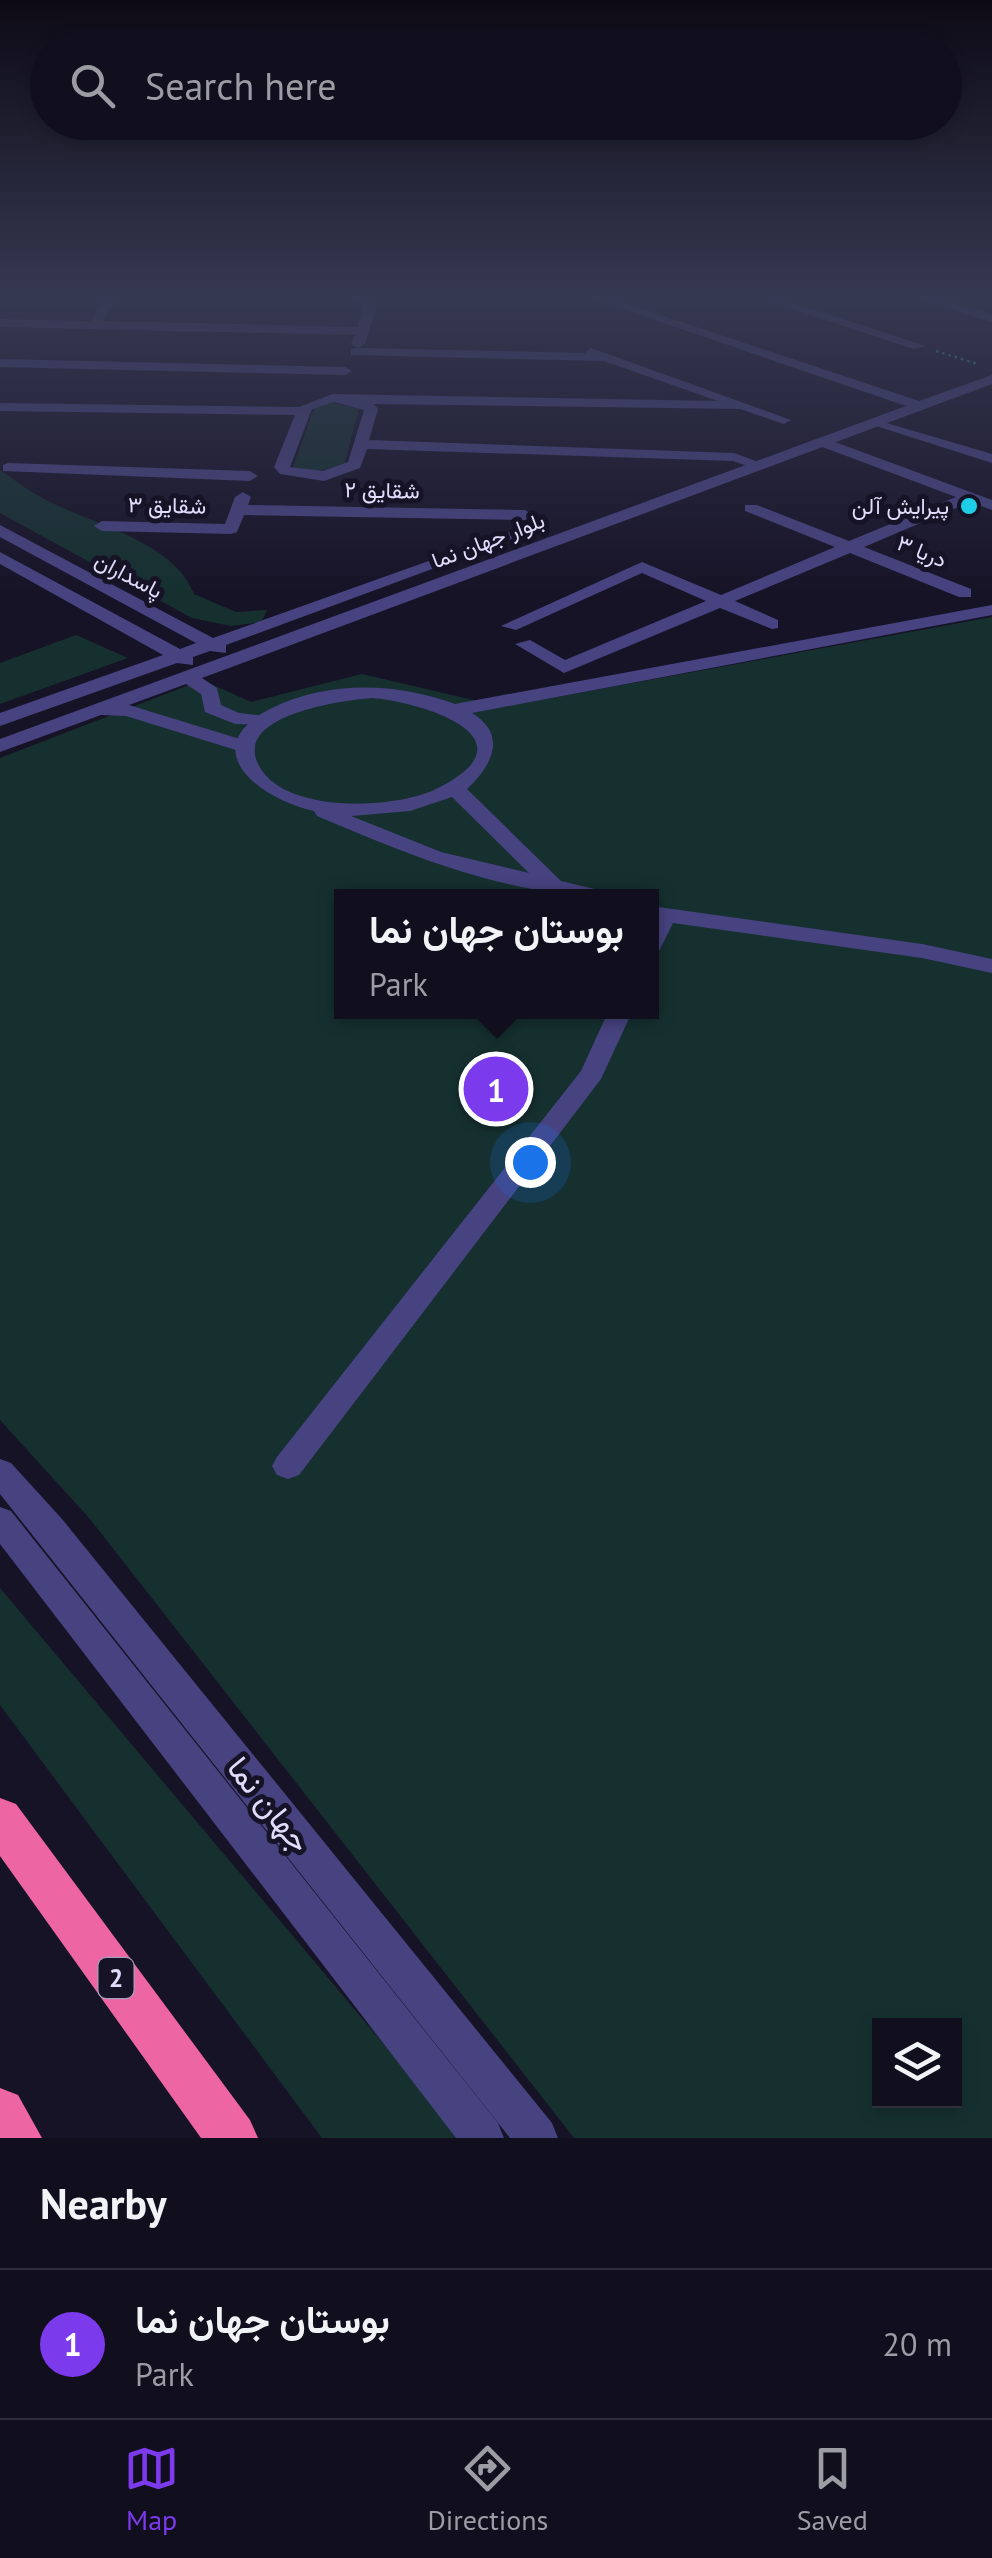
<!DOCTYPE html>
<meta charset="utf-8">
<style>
:root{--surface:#110e1d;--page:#1e1c2a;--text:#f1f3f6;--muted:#9c9ca4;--line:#302e3b;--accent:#7c3aed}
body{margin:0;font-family:"PT Sans",Vazirmatn,sans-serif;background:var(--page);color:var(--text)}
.controls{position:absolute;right:30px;bottom:30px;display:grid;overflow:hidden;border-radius:0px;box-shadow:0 5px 15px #0003}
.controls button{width:90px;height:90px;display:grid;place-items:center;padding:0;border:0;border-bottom:2px solid var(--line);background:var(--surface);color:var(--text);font:50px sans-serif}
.you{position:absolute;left:530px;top:1162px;width:35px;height:35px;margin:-25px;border:8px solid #fff;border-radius:50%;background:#1a73e8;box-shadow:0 0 0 15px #1a73e833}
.badge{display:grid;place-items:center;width:65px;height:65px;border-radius:50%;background:var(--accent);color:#fff;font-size:32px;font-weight:700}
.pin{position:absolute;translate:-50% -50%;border:5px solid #fff;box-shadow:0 2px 10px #0006}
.popup{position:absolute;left:334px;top:889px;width:325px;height:130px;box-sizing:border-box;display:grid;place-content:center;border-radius:0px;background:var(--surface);filter:drop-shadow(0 2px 8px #0005);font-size:32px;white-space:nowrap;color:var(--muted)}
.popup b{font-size:38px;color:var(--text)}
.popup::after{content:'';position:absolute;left:50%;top:100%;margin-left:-20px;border:20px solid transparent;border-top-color:var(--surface)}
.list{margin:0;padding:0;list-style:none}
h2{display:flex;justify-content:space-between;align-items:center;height:130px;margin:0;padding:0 40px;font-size:42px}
h2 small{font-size:32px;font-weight:400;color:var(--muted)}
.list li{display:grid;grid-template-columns:65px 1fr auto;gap:30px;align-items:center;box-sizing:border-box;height:150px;padding:0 40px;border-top:2px solid var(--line)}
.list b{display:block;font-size:38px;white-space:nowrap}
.list p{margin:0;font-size:32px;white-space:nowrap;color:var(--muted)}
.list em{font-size:32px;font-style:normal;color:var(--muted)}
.icon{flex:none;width:55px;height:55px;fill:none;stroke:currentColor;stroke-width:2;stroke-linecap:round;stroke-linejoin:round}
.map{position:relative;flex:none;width:992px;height:2138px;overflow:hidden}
.search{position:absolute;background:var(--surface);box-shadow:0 5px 15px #0003;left:30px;right:30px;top:30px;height:110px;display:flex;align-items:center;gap:25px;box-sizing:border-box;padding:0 35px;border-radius:55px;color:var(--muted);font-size:38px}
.sheet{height:280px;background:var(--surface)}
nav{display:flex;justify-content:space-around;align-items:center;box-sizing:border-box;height:140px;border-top:2px solid var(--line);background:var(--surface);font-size:28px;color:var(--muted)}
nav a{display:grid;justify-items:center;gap:5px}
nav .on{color:var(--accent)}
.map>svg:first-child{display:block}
</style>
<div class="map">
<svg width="992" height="2138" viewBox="0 0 992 2138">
<rect width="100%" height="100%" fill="#171327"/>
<!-- green -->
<g fill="#163030" fill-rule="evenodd">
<path d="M330,402L359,409L344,465L315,472L293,467L314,408Z"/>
<path d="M0,470C15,480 30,492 46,500C92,524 175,542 194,594L236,612L267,610L261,622L231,626L192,618L0,513Z"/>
<path d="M992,617V2138H574L90,1519L0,1420V758L202,680L251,702L362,674L503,707ZM341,896H651V1012H341ZM880,2026H954V2100H880Z"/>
<path d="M76,635L128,658L0,704V663Z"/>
<path d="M0,1588L451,2124L460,2138H322L0,1705Z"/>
</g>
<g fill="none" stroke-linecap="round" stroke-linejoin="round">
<!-- path -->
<path stroke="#3eaea9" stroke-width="2.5" stroke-dasharray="2.5 4" stroke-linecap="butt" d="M936,351L978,364"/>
<!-- minor -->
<g fill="#474381" fill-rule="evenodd">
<path d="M106,295H118L103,321L357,327L364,305L344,295H361L377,303L365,344L358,348L351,344L355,335L0,327V319L91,321Z"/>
<path d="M750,295H769L926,346L914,349Z"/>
<path d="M908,295H927L992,314V322Z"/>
<path d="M356,348L585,353L591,348L791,420L784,424L740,409L374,404L378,409L369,440L734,453L764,464L756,469L733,461L367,449L360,468L324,481L280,474L274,467L295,415L0,411V403L299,407L333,394L718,401L604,361L351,355V349ZM334,402L364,410L348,462L323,471L290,467L312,409Z"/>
<path d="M0,359L345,367L352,371L345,375L0,367Z"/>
<path d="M873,419L992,454V463L873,425Z"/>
<path d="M817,439H827L992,500V510L970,502L864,547L971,589V597H959L850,553L735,601L778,620V628L772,629L720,608L564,673L515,644L530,640L565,660L706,601L642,573L516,630L501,626L642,562L721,595L835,547L745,511V505H757L849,541L956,497L817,445Z"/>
<path d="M8,463L250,471L258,476L250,481L3,471V465Z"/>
<path d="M243,492L251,497L248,505L525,510L533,515L525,520L244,515L237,532L231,534L102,531L94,526L102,521L225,524L235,497Z"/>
<path d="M992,605V615L472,713C508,735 492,766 467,789L561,881L603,891L606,896C506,896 407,854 317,816L314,811C258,799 193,747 272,708C330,680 397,683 455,704ZM373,698C426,703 538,739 436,789C395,809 293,813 263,772C222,716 343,700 373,698ZM452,797L529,873L441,852L351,816L410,811Z"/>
<path d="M651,906L922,944L992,959V973L922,958L673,923L659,951L651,953Z"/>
<path d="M608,1012H632L601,1079L299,1475L288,1479L277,1475L272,1466L277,1457L581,1071Z"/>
</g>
<!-- tertiary -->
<g fill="#474381" fill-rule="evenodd">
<path d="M582,295H600L919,401L992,375V384L202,678L217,688L221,705L239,713L272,717V725L235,724L205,712L201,694L186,684L129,705L253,743V751H239L126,716L101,715L0,752V739L906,406Z"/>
<path d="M535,523L549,526L226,645V653L210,651L193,657V665L177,663L0,726V713L163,655L0,564V552L180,649L196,643L0,537V525L213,638Z"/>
<path d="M0,1459L11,1463L62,1519L552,2123L558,2138H510L0,1494Z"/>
<path d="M0,1507L11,1511L498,2123L504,2138H456L0,1544Z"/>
</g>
<!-- motorway -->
<g fill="#ee65a4" fill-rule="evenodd">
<path d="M0,1798L16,1804L250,2120L258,2138H201L0,1856Z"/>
<path d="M0,2088L18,2095L42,2138H0Z"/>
</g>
</g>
<!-- sky -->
<linearGradient id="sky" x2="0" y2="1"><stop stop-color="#0d0a15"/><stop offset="0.5" stop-color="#363952"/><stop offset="1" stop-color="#363952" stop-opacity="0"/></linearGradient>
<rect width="992" height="594" fill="url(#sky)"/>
<!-- markers -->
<circle fill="#1dcee6" stroke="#171327" stroke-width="4" cx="969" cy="506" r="10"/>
<g text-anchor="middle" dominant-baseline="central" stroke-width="10" stroke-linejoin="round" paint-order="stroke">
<!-- far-street labels -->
<g font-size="22" fill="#e1dcfb" stroke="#171327">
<text transform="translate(382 490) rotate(1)">شقایق ۲</text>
<text transform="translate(167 505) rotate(1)">شقایق ۳</text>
<text transform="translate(488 540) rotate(-21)">بلوار جهان نما</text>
<text transform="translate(922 551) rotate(22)">دریا ۳</text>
<text transform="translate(129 575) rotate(28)">پاسداران</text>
</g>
<!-- far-poi labels -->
<g font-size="22" fill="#e1dcfb" stroke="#171327" text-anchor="end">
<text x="949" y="506">پیرایش آلن</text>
</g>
<!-- shield labels -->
<rect fill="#171327" stroke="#a4a0bb" stroke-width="2.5" x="98.5" y="1958" width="35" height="40" rx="8"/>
<g font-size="25" font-weight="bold" fill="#e1dcfb">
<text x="116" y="1978">2</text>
</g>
<!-- near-street labels -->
<g font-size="32" fill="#e1dcfb" stroke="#171327">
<text transform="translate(270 1804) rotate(51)">جهان نما</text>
</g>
</g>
</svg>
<div class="controls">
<button><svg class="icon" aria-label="layers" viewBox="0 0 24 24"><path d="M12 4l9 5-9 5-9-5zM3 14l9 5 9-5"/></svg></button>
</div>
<div class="you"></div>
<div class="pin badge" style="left:496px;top:1089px">1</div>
<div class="popup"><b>بوستان جهان نما</b>Park</div>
<div class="search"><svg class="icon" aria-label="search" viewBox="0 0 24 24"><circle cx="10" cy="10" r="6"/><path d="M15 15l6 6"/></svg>Search here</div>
</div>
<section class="sheet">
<h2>Nearby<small></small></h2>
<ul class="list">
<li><span class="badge">1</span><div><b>بوستان جهان نما</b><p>Park</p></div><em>20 m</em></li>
</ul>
</section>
<nav>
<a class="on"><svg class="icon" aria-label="map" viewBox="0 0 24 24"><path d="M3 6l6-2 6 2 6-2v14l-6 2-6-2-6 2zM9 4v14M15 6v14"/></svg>Map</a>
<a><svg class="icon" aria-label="directions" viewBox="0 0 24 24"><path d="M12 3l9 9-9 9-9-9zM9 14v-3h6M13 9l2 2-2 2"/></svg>Directions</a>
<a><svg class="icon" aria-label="saved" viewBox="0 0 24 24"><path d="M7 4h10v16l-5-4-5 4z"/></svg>Saved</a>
</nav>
